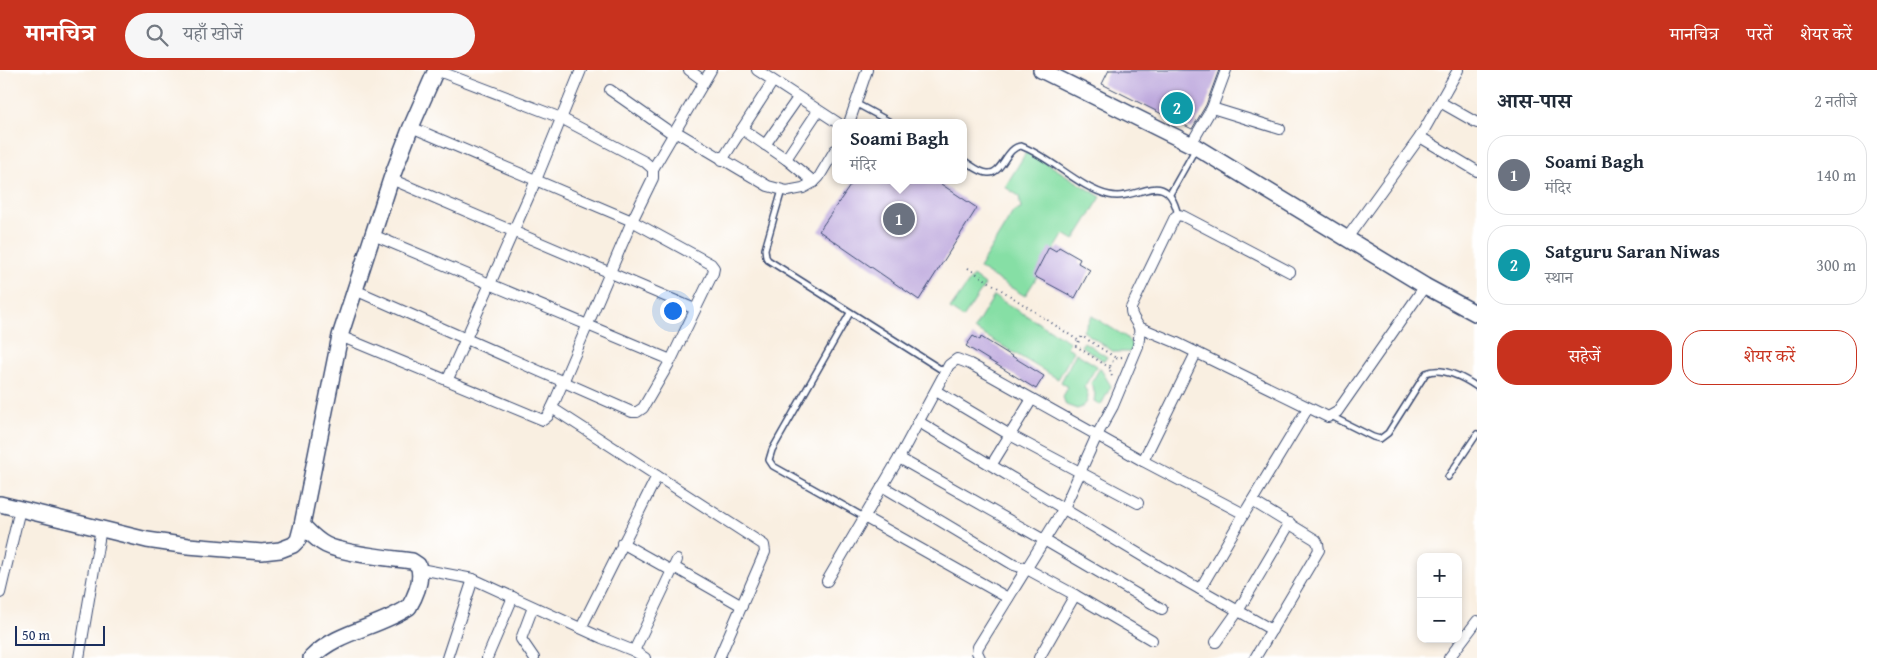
<!DOCTYPE html>
<html lang="hi">
<meta charset="utf-8">
<style>
:root{--surface:#fff;--page:#f6f6f7;--text:#1f2937;--muted:#747a83;--line:#e0e1e3;--accent:#c8321e}
body{margin:0;font-family:"Gentium Book Plus","Noto Serif Devanagari",serif;background:var(--page);color:var(--text)}
.controls{position:absolute;right:15px;bottom:15px;display:grid;overflow:hidden;border-radius:10px;box-shadow:0 2px 8px #0003}
.controls button{width:45px;height:45px;display:grid;place-items:center;padding:0;border:0;border-bottom:1px solid var(--line);background:var(--surface);color:var(--text);font:25px sans-serif}
.scale{position:absolute;left:15px;bottom:12px;width:90px;box-sizing:border-box;padding-left:5px;border:2px solid #1b2f5e;border-top:0;font-size:14px;line-height:18px;white-space:nowrap;color:#1b2f5e;-webkit-text-stroke:4px #fff;paint-order:stroke}
.you{position:absolute;left:672px;top:240px;width:18px;height:18px;margin:-12px;border:4px solid #fff;border-radius:50%;background:#1a73e8;box-shadow:0 0 0 8px #1a73e833}
.badge{display:grid;place-items:center;width:32px;height:32px;border-radius:50%;background:var(--accent);color:#fff;font-size:16px;font-weight:700}
.pin{position:absolute;translate:-50% -50%;border:2px solid #fff;box-shadow:0 1px 5px #0006}
.popup{position:absolute;left:832px;top:49px;width:135px;height:65px;box-sizing:border-box;display:grid;place-content:center;border-radius:10px;background:var(--surface);filter:drop-shadow(0 1px 4px #0005);font-size:16px;white-space:nowrap;color:var(--muted)}
.popup b{font-size:19px;color:var(--text)}
.popup::after{content:'';position:absolute;left:50%;top:100%;margin-left:-10px;border:10px solid transparent;border-top-color:var(--surface)}
.list{margin:0;padding:0;list-style:none}
h2{display:flex;justify-content:space-between;align-items:center;height:65px;margin:0;padding:0 20px;font-size:21px}
h2 small{font-size:16px;font-weight:400;color:var(--muted)}
.list li{display:grid;grid-template-columns:32px 1fr auto;gap:15px;align-items:center;box-sizing:border-box;height:80px;margin:0 10px 10px;padding:0 10px;border:1px solid var(--line);border-radius:20px}
.list b{display:block;font-size:19px;white-space:nowrap}
.list p{margin:0;font-size:16px;white-space:nowrap;color:var(--muted)}
.list em{font-size:16px;font-style:normal;color:var(--muted)}
.actions{display:flex;gap:10px;padding:15px 20px}
.actions a{flex:1;padding:11px 0;border:1px solid var(--accent);border-radius:20px;text-align:center;font-size:18px;color:var(--accent)}
.actions .main{background:var(--accent);color:#fff}
.icon{flex:none;width:28px;height:28px;fill:none;stroke:currentColor;stroke-width:2;stroke-linecap:round;stroke-linejoin:round}
.map{position:relative;flex:none;width:1477px;height:588px;overflow:hidden}
header{display:flex;align-items:center;gap:30px;box-sizing:border-box;height:70px;padding:0 25px;background:var(--accent);color:#fff}
header strong{font-size:24px}
nav{display:flex;gap:28px;margin-inline-start:auto;font-size:18px}
.search{width:350px;height:45px;background:var(--page);display:flex;align-items:center;gap:12px;box-sizing:border-box;padding:0 18px;border-radius:28px;color:var(--muted);font-size:19px}
main{display:flex}
aside{flex:1;background:var(--surface)}
.map>svg:first-child{display:block}
</style>
<header>
<strong>मानचित्र</strong>
<div class="search"><svg class="icon" aria-label="search" viewBox="0 0 24 24"><circle cx="10" cy="10" r="6"/><path d="M15 15l6 6"/></svg>यहाँ खोजें</div>
<nav><a>मानचित्र</a><a>परतें</a><a>शेयर करें</a></nav>
</header>
<main>
<div class="map">
<svg width="1477" height="588" viewBox="0 0 1477 588">
<rect width="100%" height="100%" fill="#fff"/>
<filter id="ink" filterUnits="userSpaceOnUse"><feTurbulence type="fractalNoise" baseFrequency=".02" numOctaves="2"/><feDisplacementMap in="SourceGraphic" scale="10" xChannelSelector="R" yChannelSelector="G"/><feConvolveMatrix kernelMatrix="1 2 1 2 8 2 1 2 1" color-interpolation-filters="sRGB"/></filter>
<filter id="wash" filterUnits="userSpaceOnUse"><feTurbulence type="fractalNoise" baseFrequency=".0096" numOctaves="4" result="noise"/><feDisplacementMap in="SourceGraphic" scale="20" xChannelSelector="R" yChannelSelector="G"/><feGaussianBlur stdDeviation="1.12" result="paint"/><feColorMatrix in="noise" values="0 0 0 0 0 0 0 0 0 0 0 0 0 0 0 0 0 1.4 0 .05"/><feComposite in="paint" operator="in"/></filter>
<g filter="url(#wash)">
<rect width="100%" height="100%" fill="#f9efe1"/>
<!-- green -->
<g fill="#86dfa5" stroke="#508782">
<path d="M1027,81L1101,127L1074,170L1064,164L1025,226L979,198L1013,142L1021,139L1019,126L1005,117Z"/>
<path d="M973,206L985,215L963,248L950,239Z"/>
<path d="M994,226L1070,272L1067,277L1074,281L1058,309L974,259Z"/>
<path d="M1092,246L1126,267L1134,277L1130,282H1114L1083,261Z"/>
<path d="M1084,272L1107,287L1104,291L1081,276Z"/>
<path d="M1076,283L1097,296L1084,317C1091,326 1088,336 1077,339L1066,335L1063,327L1068,317L1061,312Z"/>
<path d="M1100,298L1111,316L1101,335L1094,331L1095,324L1091,313Z"/>
</g>
<g id="blocks">
<!-- building -->
<g fill="#bda8dd">
<path d="M1109,0H1219L1206,35L1192,59L1102,14Z"/>
<path d="M854,110H935L977,138L919,230L819,161Z"/>
<path d="M1049,177L1056,181L1059,177L1080,189L1078,193L1090,200L1075,228L1034,206Z"/>
<path d="M973,266L980,270L981,267L1044,306L1036,319L966,276Z"/>
</g>
</g>
</g>
<g filter="url(#ink)">
<use href="#blocks" fill-opacity="0" stroke="#3c4c72" stroke-width="1"/>
<g fill="none" stroke-linecap="round" stroke-linejoin="round">
<!-- lane casing -->
<g stroke="#3c4c72" stroke-width="8">
<g id="lane">
<path d="M857,34L892,53"/>
<path d="M963,90C970,94 980,103 988,103C1002,105 1006,77 1021,76C1051,87 1079,118 1109,125C1139,132 1166,95 1178,145"/>
<path d="M782,120L765,179L766,187L768,190L945,302"/>
<path d="M1170,124L1196,78"/>
<path d="M850,243L772,380L769,390L773,396L864,447"/>
<path d="M1331,346L1373,367L1380,369L1388,363L1426,303C1442,296 1464,308 1477,317"/>
<path d="M1448,407L1477,364"/>
</g>
</g>
<!-- street casing -->
<g stroke="#3c4c72" stroke-width="12">
<g id="street">
<path d="M689,0L704,11"/>
<path d="M757,0L838,53"/>
<path d="M610,20L673,64"/>
<path d="M1440,32L1477,53"/>
<path d="M1212,38L1280,59"/>
<path d="M849,53L867,0"/>
<path d="M742,59L786,89L814,112"/>
<path d="M675,61L768,116L787,121L803,118L814,112L819,107L835,80"/>
<path d="M1420,67L1477,101"/>
<path d="M1191,74L1212,38L1226,0"/>
<path d="M765,75L798,28"/>
<path d="M786,89L818,41"/>
<path d="M722,90L773,11"/>
<path d="M653,99L711,0"/>
<path d="M391,109L695,239"/>
<path d="M373,165L671,290L713,203L714,198L711,194L632,151L411,57"/>
<path d="M1347,168L1420,67L1458,0"/>
<path d="M355,220L632,342H637L643,338L671,290"/>
<path d="M1139,257L1175,272L1328,347L1337,342L1425,216"/>
<path d="M340,266L543,350L548,346L555,331L632,151L653,108V99L645,92L561,48L436,0"/>
<path d="M448,309L536,110L581,0"/>
<path d="M936,321L1010,365L1138,433"/>
<path d="M552,338L764,475L765,482L719,588"/>
<path d="M919,352L1159,496L1272,560"/>
<path d="M899,388L1044,470L1162,539"/>
<path d="M1143,391L1196,283"/>
<path d="M992,394L1032,329"/>
<path d="M882,416L1014,495L1027,499L1075,525L1152,570"/>
<path d="M1252,431L1316,470L1318,474L1319,480L1255,588"/>
<path d="M864,447L1008,528"/>
<path d="M622,473L672,501"/>
<path d="M674,497L742,536"/>
<path d="M420,499L473,509L602,568L634,581L645,588"/>
<path d="M827,511L899,388L949,295L957,289L970,294L1143,391L1244,444"/>
<path d="M1200,519L1244,444L1308,338"/>
<path d="M0,523L20,439"/>
<path d="M533,537L521,569L534,588"/>
<path d="M581,558L657,406"/>
<path d="M1216,572L1238,541L1290,453"/>
<path d="M634,581L677,490"/>
<path d="M79,588L101,458"/>
<path d="M447,588L473,509"/>
<path d="M487,588L513,527"/>
<path d="M980,588L977,582L978,577L1064,438L1097,365L1113,336L1138,276C1139,270 1140,264 1139,258C1137,251 1130,247 1131,238L1175,147L1178,145L1183,146L1290,202"/>
<path d="M1039,588L1075,525"/>
<path d="M1449,588L1477,551"/>
</g>
</g>
<!-- secondary casing -->
<g stroke="#3c4c72" stroke-width="18">
<g id="secondary">
<path d="M1041,0L1196,77L1425,216L1477,244"/>
<path d="M0,434L147,470L188,476L262,482L280,480L293,475L298,470L302,455L340,266L391,109L411,57L436,0"/>
<path d="M302,455C309,462 316,470 326,475C344,484 390,488 412,491L418,495C423,508 416,525 409,537C378,558 337,561 311,588"/>
</g>
</g>
<!-- path -->
<g stroke="#3c4c72" stroke-width="2" stroke-dasharray="1 4" stroke-linecap="butt">
<path d="M968,198L1079,271"/>
<path d="M1110,298L1076,276L1082,266L1116,288"/>
<path d="M1112,306C1107,296 1112,288 1122,287"/>
</g>
<!-- lane -->
<use href="#lane" stroke="#fff" stroke-width="5"/>
<!-- street -->
<use href="#street" stroke="#fff" stroke-width="10"/>
<!-- secondary -->
<use href="#secondary" stroke="#fff" stroke-width="15"/>
</g>
</g>
</svg>
<div class="controls">
<button>+</button>
<button>−</button>
</div>
<div class="scale">50 m</div>
<div class="you"></div>
<div class="pin badge" style="left:899px;top:149px;background:#6b7280">1</div>
<div class="popup"><b>Soami Bagh</b>मंदिर</div>
<div class="pin badge" style="left:1177px;top:38px;background:#0f9aa8">2</div>
</div>
<aside>
<h2>आस-पास<small>2 नतीजे</small></h2>
<ul class="list">
<li><span class="badge" style="background:#6b7280">1</span><div><b>Soami Bagh</b><p>मंदिर</p></div><em>140 m</em></li>
<li><span class="badge" style="background:#0f9aa8">2</span><div><b>Satguru Saran Niwas</b><p>स्थान</p></div><em>300 m</em></li>
</ul>
<div class="actions"><a class="main">सहेजें</a><a>शेयर करें</a></div>
</aside>
</main>
